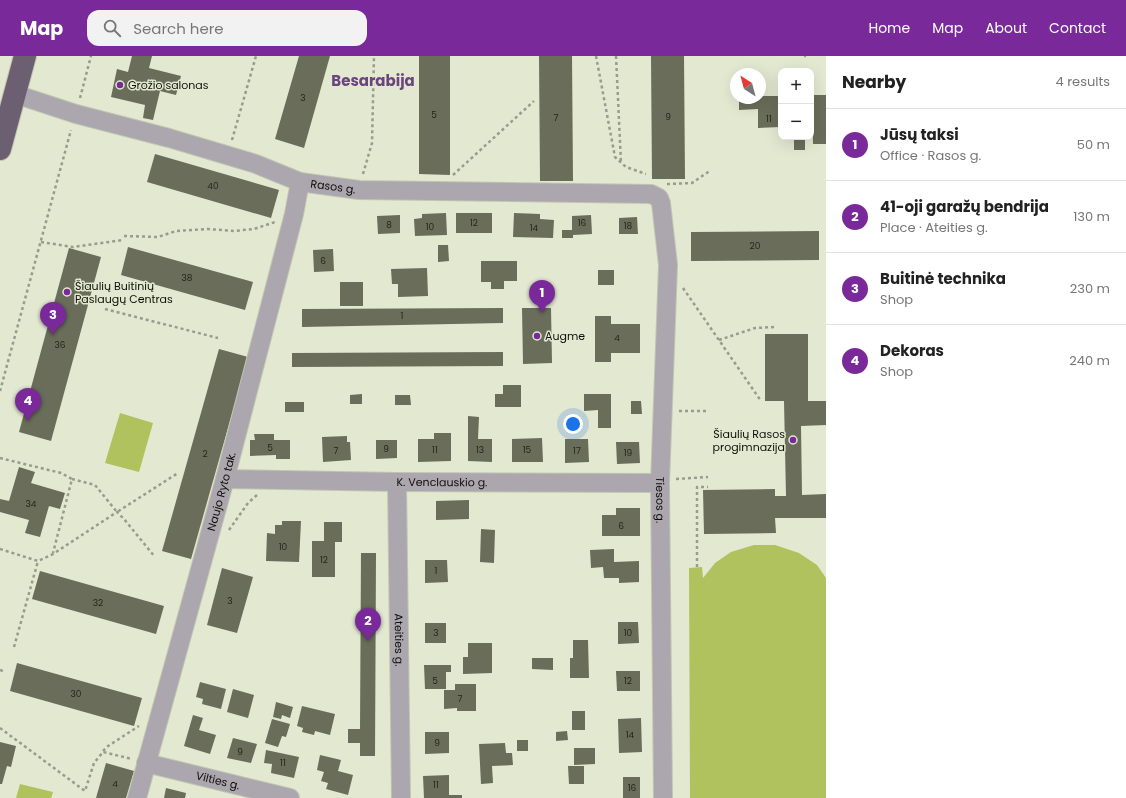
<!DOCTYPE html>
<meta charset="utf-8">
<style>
:root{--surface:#fff;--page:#f2f2f2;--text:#222;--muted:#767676;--line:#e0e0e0;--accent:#792999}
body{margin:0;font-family:Poppins,sans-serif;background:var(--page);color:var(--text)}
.controls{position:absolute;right:12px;top:12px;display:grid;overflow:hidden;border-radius:8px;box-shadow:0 4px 16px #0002}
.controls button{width:36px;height:36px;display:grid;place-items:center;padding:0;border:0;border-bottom:1px solid var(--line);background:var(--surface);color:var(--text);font:20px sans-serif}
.compass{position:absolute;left:730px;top:12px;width:36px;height:36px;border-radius:50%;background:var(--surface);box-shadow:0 4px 16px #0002;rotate:324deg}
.you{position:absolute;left:573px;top:368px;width:14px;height:14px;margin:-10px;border:3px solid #fff;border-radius:50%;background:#1a73e8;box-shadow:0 0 0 6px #1a73e833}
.badge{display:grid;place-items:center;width:26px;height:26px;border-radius:50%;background:var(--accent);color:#fff;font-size:13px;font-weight:700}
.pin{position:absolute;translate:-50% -33px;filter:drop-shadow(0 1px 2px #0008)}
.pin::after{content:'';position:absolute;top:21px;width:14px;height:12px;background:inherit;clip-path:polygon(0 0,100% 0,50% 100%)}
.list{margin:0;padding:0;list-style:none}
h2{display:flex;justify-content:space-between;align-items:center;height:52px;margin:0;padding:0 16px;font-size:17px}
h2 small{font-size:13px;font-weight:400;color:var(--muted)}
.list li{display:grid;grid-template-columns:26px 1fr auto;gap:12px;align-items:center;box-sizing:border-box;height:72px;padding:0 16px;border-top:1px solid var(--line)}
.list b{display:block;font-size:15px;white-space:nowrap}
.list p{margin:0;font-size:13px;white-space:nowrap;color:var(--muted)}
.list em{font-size:13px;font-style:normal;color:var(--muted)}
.icon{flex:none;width:22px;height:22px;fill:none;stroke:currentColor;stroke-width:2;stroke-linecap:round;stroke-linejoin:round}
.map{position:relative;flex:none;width:826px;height:742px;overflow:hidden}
header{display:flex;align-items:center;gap:24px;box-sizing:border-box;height:56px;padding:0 20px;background:var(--accent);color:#fff}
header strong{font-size:19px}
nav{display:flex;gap:22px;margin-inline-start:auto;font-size:14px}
.search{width:280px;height:36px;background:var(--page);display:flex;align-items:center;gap:10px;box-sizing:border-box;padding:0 14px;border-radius:12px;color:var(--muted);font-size:15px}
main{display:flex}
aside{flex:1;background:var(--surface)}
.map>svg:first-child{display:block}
</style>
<header>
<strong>Map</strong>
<div class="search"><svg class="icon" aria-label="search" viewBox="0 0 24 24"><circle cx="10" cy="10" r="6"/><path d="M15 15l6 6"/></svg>Search here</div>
<nav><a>Home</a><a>Map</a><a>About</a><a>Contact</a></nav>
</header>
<main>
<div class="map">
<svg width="826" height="742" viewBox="0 0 826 742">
<rect width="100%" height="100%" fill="#e3e8d1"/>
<!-- green -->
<g fill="#b0c25d">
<path d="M120,357L153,367L139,416L105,407Z"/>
<path d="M754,489H775L799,497L817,509L826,522V742H690L689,512L702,511L703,522L715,507L731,496Z"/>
<path d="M20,728L53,736L51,742H16Z"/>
</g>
<!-- building -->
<g fill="#696d59">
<path d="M132,0H152L149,12L181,20L176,39L160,35L153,64L143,62L145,49L111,41L117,13L128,16Z"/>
<path d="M299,0H330L304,92L275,83Z"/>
<path d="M419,0H450V119L419,118Z"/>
<path d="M539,0H572L573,125H540Z"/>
<path d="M651,0H684L685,123H652Z"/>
<path d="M812,39H826V88H813Z"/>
<path d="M760,40H781V71L758,72V53L739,54V42H760Z"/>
<rect x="794" y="81" width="11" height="13"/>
<path d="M155,98L279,134L271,162L147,126Z"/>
<path d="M446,157L447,179L415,180L414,163L422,162V158Z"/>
<rect x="456" y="157" width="36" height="20"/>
<path d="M514,157L540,158V163L554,164L553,182L513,181Z"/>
<path d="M400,159V177L378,178L377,160Z"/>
<path d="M591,159L592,178L573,179V182H562V174H572V160Z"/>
<path d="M637,161L638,178H619V162Z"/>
<path d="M819,175V204L691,205V176Z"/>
<path d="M438,189H448L449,205L438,206Z"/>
<path d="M128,191L253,226L245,254L121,219Z"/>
<path d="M69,192L101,201L51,385L19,376Z"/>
<path d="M333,193L334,215L314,216L313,194Z"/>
<path d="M481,205H517V225H504V233H491V226H481Z"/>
<path d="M427,212L428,240L398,241V228H392L391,213Z"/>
<rect x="598" y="214" width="16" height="15"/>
<rect x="340" y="226" width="23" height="24"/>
<path d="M503,252V267L302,271V253Z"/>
<path d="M522,252H551L552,307L523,308Z"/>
<path d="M595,260H611V268H640V297H611V306H595Z"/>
<path d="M765,278H808V345H826V369L801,370L802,439L826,438V462H775L776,477L704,478L703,434L775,433V440H786L784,345H765Z"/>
<path d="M219,293L248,301L191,503L162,495Z"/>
<path d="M503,296V310L292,311V297Z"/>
<path d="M503,329H521V351H495V338H503Z"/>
<path d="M362,338V348H350V339Z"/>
<path d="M584,338H611V372H598V354L584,355Z"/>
<path d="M395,339H410L411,349H395Z"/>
<path d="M631,345H641L642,358H631Z"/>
<rect x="285" y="346" width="19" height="10"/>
<path d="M468,360L479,361L478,383H492V406L468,405Z"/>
<path d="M434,377H451V405L418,406V383H434Z"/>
<path d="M254,378H274V384H290V403H276V399L250,400V384H255Z"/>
<path d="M347,380V386H350L351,404L323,406L322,381Z"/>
<path d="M542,382L543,406H512V383Z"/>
<path d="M565,383H588L589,406L565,407Z"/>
<path d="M376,384H397V402L376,403Z"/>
<path d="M616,386H639L640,407L617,408Z"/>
<path d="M19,411L35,416L31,427L65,437L60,453L49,450L40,481L25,477L29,464L0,456V443L9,445Z"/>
<path d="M469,444V463L436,464V445Z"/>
<path d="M616,452H640V480H602V459H616Z"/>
<path d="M282,465H301L299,506L266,505L267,477L275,478V469H282Z"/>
<path d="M324,466H342V486H335V521H312V485H324Z"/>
<path d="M481,473L495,474L494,507L480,506Z"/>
<path d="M614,493V506L639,505V526L619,527V522H604L603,511L591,512L590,494Z"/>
<path d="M361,497H376L375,700H360V687H348V673H360Z"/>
<path d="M425,504H447L448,526L425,527Z"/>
<path d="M222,512L253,521L237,577L207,569Z"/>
<path d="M40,515L164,550L156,578L32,543Z"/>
<path d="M618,566H638L639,587L618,588Z"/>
<rect x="425" y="567" width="21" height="20"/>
<path d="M573,584H588L589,622H570V602H573Z"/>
<path d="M468,587H492V617L463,618V601H468Z"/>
<path d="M532,602H553V614L532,613Z"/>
<path d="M17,607L142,642L134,670L10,635Z"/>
<path d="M424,609H451V616H446V633H425Z"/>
<path d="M616,615H640V635H617Z"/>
<path d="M200,626L226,633L221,653L202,648L203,643L196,641Z"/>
<path d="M455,628H476V655H457V652L444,653V634H455Z"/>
<path d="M233,633L254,639L248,662L227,656Z"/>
<path d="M276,646L293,651L290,662L282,659L281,663L273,661Z"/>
<path d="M302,650L335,658L330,679L315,675L314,679L302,676L303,672L297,670Z"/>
<rect x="572" y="655" width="13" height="19"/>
<path d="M193,659L203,662L199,674L216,679L210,698L184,690Z"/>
<path d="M641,662L642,696L619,697L618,663Z"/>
<path d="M272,663L290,668L286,681L282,680L278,691L265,687Z"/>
<path d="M567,675L568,684L556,685V676Z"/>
<path d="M425,676H449V697L425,698Z"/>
<path d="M233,682L257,688L251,707L227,702Z"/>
<rect x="517" y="684" width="11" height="11"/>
<path d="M0,686L16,690L11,711L7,710L2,728H0Z"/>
<path d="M505,687L506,697H512L513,709L492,710L493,727L481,728L479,688Z"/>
<path d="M574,692H595V708L574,709Z"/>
<path d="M266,694L299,701L294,722L271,717L272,708L264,707Z"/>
<path d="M320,699L341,704L338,715L353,719L348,739L326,733L328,727L321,725L324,716L317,714Z"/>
<path d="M106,707L134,715L126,742H96Z"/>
<path d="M568,710H584V728H569Z"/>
<path d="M449,719V739H462V742H424L423,720Z"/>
<rect x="623" y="721" width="17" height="21"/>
<path d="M166,732L186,737L185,742H164Z"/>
</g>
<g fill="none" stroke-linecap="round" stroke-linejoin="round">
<!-- minor casing -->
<g stroke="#c1c5b1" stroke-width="20">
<g id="minor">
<path id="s1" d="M15,38L76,58L169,82L256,108L300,126L359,134L651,138L659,142L661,147L668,209L660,427L663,742"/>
<path id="s2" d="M225,423L397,426L660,427"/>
<path id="s3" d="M397,426L401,742"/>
<path id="s4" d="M146,707L290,742"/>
<path id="s5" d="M137,742L225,423L294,158L300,126"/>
</g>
</g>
<!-- highway casing -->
<g stroke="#c1c5b1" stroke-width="24">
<path id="highway" d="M0,93L25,0"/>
</g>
<!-- path -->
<g stroke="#989c8b" stroke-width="2.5" stroke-dasharray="3 3" stroke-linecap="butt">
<path d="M596,0L615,101L626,111L646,118"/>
<path d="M616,0L621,107"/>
<path d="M804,0H806"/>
<path d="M80,42L91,0"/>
<path d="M232,84L256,0"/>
<path d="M363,118L372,87L374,0"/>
<path d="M453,119L534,45"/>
<path d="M667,128L692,127L711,114"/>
<path d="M124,180L158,181L176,175L208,173L234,175L254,173L275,166"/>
<path d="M41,186L73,191L123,184"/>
<path d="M683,232L761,345"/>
<path d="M105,253L218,282"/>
<path d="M719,284L755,272L774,271"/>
<path d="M0,335L71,74"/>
<path d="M679,355H706"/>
<path d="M0,402L61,417L72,423L53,497"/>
<path d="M72,423L95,429L117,456L178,417"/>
<path d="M676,423L708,421"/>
<path d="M229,474L248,447L257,439"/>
<path d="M0,493L38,505L53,498L117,456L124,463L155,501"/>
<path d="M697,511V431H708"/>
<path d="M14,591L38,505"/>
<path d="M0,614L3,615"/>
<path d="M0,672L85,735L94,707L103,696L132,703"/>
<path d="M103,695L108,690L139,670"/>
</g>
<!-- minor -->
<use href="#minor" stroke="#aca6af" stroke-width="18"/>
<!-- highway -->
<use href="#highway" stroke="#6b5f71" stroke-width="22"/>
</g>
<!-- markers -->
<g fill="#792999" stroke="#e3e8d1" stroke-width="1.5">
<circle cx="120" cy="29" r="4"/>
<circle cx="67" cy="236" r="4"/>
<circle cx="537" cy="280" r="4"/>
<circle cx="793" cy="384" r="4"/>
</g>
<g text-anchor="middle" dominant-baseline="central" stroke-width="3" stroke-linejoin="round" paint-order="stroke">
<!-- number labels -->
<g font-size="9" fill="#25261c">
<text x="303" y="42">3</text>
<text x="434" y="59">5</text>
<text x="668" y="61">9</text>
<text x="556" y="62">7</text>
<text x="769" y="63">11</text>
<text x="213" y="130">40</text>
<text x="474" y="167">12</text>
<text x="582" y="167">16</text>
<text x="389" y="169">8</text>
<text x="628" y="170">18</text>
<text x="430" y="171">10</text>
<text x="534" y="172">14</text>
<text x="755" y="190">20</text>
<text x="323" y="205">6</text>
<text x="187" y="222">38</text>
<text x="402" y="260">1</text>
<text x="617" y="282">4</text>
<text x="60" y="289">36</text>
<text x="270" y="392">5</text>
<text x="386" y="393">9</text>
<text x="435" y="394">11</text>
<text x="480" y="394">13</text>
<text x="527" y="394">15</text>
<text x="336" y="395">7</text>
<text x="577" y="395">17</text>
<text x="628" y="397">19</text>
<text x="205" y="398">2</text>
<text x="31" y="448">34</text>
<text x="621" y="470">6</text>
<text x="283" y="491">10</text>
<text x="324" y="504">12</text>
<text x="436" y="515">1</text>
<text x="230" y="545">3</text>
<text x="98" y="547">32</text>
<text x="436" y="577">3</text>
<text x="628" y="577">10</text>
<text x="435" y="625">5</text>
<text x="628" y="625">12</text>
<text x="76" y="638">30</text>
<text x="460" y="643">7</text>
<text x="630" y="679">14</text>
<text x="437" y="687">9</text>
<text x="240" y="696">9</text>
<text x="283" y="707">11</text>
<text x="115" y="728">4</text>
<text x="436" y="729">11</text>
<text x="632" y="732">16</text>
</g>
<!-- poi labels -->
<g font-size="11" fill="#0e0f08" stroke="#e3e8d1" text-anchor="start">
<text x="128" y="29">Grožio salonas</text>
<text x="75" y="230">Šiaulių Buitinių<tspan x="75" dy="13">Paslaugų Centras</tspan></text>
<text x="545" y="280">Augme</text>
<text x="785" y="378" text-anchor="end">Šiaulių Rasos<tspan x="785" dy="13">progimnazija</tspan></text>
</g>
<!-- street labels -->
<g font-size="11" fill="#0e0f08" stroke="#e3e8d1">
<text stroke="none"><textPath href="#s1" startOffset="332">Rasos g.</textPath></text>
<text stroke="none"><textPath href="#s2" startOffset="217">K. Venclauskio g.</textPath></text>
<text stroke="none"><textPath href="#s5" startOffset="318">Naujo Ryto tak.</textPath></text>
<text stroke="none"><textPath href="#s1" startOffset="962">Tiesos g.</textPath></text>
<text stroke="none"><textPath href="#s3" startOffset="158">Ateities g.</textPath></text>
<text stroke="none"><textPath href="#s4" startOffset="74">Vilties g.</textPath></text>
</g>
<!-- district labels -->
<g font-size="15" font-weight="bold" fill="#6c457e" stroke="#e3e8d1">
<text x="373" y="24">Besarabija</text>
</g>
</g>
</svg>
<div class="controls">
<button>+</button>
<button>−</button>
</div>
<svg class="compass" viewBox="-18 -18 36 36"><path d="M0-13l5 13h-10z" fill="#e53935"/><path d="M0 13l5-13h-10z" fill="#767676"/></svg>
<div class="you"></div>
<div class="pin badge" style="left:542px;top:257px">1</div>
<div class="pin badge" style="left:368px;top:585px">2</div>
<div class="pin badge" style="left:53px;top:279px">3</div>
<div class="pin badge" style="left:28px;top:365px">4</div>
</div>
<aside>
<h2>Nearby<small>4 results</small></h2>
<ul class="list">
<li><span class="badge">1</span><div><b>Jūsų taksi</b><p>Office · Rasos g.</p></div><em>50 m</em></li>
<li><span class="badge">2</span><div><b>41-oji garažų bendrija</b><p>Place · Ateities g.</p></div><em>130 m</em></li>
<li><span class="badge">3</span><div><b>Buitinė technika</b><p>Shop</p></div><em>230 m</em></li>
<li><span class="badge">4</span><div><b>Dekoras</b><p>Shop</p></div><em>240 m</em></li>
</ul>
</aside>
</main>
